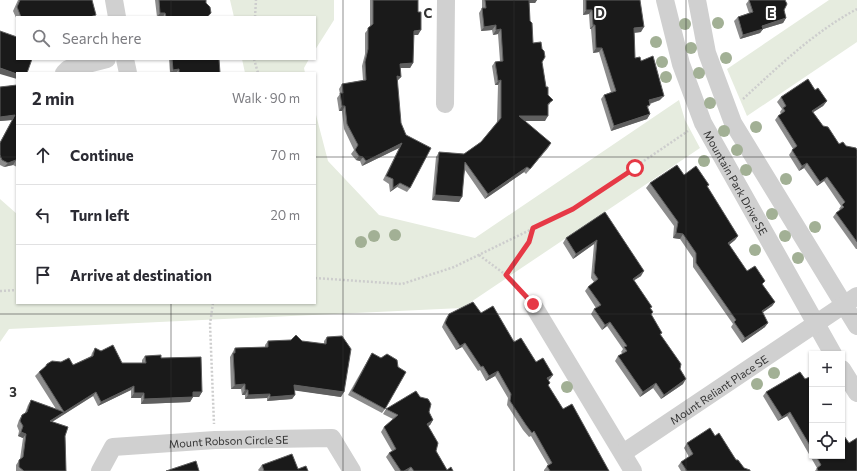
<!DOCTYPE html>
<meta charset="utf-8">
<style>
:root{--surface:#fff;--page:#f7f7f7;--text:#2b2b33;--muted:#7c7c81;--line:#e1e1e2}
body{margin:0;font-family:Commissioner,sans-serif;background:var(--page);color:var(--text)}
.controls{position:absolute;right:12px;bottom:12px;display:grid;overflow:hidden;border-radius:0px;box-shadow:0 1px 3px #0004}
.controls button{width:36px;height:36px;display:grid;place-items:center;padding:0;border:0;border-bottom:1px solid var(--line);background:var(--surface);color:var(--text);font:20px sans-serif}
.stop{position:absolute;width:12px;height:12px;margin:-9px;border:3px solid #e63946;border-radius:50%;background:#fff}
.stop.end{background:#e63946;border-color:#fff;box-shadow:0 1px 4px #0008}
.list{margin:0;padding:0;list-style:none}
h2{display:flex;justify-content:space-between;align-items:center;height:52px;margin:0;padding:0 16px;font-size:17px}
h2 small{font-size:13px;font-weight:400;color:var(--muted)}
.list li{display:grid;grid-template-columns:26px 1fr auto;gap:12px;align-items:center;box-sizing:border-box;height:60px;padding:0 16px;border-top:1px solid var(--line)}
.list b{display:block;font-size:15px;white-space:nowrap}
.list em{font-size:13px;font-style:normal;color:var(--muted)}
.icon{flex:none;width:22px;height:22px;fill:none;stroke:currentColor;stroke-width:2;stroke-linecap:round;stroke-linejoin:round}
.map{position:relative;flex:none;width:857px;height:471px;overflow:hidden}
.search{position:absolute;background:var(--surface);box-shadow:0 1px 3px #0004;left:16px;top:16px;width:300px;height:44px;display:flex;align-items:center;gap:10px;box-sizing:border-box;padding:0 14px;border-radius:0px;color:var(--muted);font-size:15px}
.panel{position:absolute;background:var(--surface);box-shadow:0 1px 3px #0004;left:16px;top:72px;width:300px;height:232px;border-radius:0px}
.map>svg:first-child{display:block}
</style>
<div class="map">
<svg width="857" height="471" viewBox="0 0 857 471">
<rect width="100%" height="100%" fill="#fff"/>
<!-- green -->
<g fill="#e6ecdf">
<path d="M230,0H334V20L315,50V17H234Z"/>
<path d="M829,0H857V42L747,116L727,69Z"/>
<path d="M242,59H309L304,68L305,73H245Z"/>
<path d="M679,100L685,120L700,148L462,308L9,329L0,342V199L17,214V303H315V111L328,161L379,215L475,238Z"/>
</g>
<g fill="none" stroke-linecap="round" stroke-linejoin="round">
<!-- path -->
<g stroke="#cdcdcd" stroke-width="2.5" stroke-dasharray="2 2" stroke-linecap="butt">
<path d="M255,17L256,0"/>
<path d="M254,59L258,73"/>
<path d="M743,99C779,66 814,32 857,9"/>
<path d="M479,255L506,275L521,293"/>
<path d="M506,275L529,243L532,229"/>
<path d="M315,278L402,284L454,267L573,209L688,131"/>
<path d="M0,291L17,290"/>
<path d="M213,303L210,324L214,424"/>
</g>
<!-- minor -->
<g stroke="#d0d0d0" stroke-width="18">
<path d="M114,0L117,17"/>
<path id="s1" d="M665,0L681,64L703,123L833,354"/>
<path d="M697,0L707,53L733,123L857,326"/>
<path d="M125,59L128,73"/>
<path d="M64,73L68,69L107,59"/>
<path d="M445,104L446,0"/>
<path d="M533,305L633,471"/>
<path d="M842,369L857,393"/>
<path id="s2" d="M623,453L857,296"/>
<path id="s3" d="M100,471L113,447L215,440L332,438L352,471"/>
</g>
</g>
<!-- trees -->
<g fill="#a2b095">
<circle cx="718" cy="23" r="6"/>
<circle cx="685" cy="24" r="6"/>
<circle cx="656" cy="42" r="6"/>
<circle cx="691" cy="48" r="6"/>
<circle cx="726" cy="58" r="6"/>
<circle cx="662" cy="62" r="6"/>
<circle cx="699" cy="73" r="6"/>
<circle cx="666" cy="77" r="6"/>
<circle cx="710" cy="103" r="6"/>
<circle cx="756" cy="127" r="6"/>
<circle cx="724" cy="131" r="6"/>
<circle cx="737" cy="150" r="6"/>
<circle cx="704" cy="161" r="6"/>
<circle cx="746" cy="170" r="6"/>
<circle cx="786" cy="179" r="6"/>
<circle cx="772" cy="214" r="6"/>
<circle cx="815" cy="227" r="6"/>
<circle cx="395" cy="235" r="6"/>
<circle cx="374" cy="236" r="6"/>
<circle cx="785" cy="236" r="6"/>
<circle cx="361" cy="242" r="6"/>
<circle cx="755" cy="250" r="6"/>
<circle cx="798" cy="258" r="6"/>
<circle cx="774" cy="373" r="6"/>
<circle cx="757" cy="384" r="6"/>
<circle cx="567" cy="387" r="6"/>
</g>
<!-- wall -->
<g fill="#8c8c8c">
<path d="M18,0H92L95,17H17V20L13,11Z"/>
<path d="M155,0H206V3L211,13L208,17H157Z"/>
<path d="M370,0H418V35H413V63L410,68H400L401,77L397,81L401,123L410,188L407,192L397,187L390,192L389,184L383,180L399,148L362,166L360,161L356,160L351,154L354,150L344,129L342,111H339L337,98L340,94L339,89L342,84L363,80L362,66L365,54V33L370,27Z"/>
<path d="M482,0H537L535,3H529L530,21L533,43L542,62L546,87L548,95L550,104L548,105L545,121H524L551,143L526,174L524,172L485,199L465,170L459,202L432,200L436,157L439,152L464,154L481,142L497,122L498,85H495L492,66L495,62L500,61L498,34L493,35L492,30L481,31L479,13L482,8Z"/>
<path d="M583,0H640L641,32L634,33L635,58L641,61L660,100L650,104L648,108L650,114L647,119L611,131L601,99L604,95L611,92L599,52L593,53L591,29H590L589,14L583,15Z"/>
<path d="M749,0H785L784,10L786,18L783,23L763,29L760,33L740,39L734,21L738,17L749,13L746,4Z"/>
<path d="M169,59H219L220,73H170Z"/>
<path d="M17,85V167L13,165L4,167L0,165V142L12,120L0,121V87Z"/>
<path d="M815,90L827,101L823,106L813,112L823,126L839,144L846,146L857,150V249H856L833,217L836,213L840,210L839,209L841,206L824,181L817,186L804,168L799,171L789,155L793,149L775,120L778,116L781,114L780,112L782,109L777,102L781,97Z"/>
<path d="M684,175L707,187L738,236L735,240L729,245L747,271L763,285L775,302L772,306L763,312L765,327L742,343L731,327L733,324L693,267V258L680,239L673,238L674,226L646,188L650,183Z"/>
<path d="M605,212L641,276L634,280L653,312L651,315L662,333L660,335L680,369L683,384L661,399L653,388L640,397L615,361L618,356L623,354L621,352L623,349L607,326L602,330L591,314L594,309L596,308L585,291L588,287L594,282L591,278L594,244L573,259L563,243L566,238Z"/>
<path d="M481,313L536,362L550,379L548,380L550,383L548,386L563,409L609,471H544V470L548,465L531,436L529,437L523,430L507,405L508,398L495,376L486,381L480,370L478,371L462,347L456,350L442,327L446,318L449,314Z"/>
<path d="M327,337L341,397L295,390V395L292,399L267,401V398L245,399V395H242L241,389H231L230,357L235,348L265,347V345L268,341H302L324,344V341Z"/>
<path d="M95,348L122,363H142V360L145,356L161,358L202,392L199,397H193L190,402L141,404V398H131V390L98,406L93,396L52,422L65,436L66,471H16V465L20,459L23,438L18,436L19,431L17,426L19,420L22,415L25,413L28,405L31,400L56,409L35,376L39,372L44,368L47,364L73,365L91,356L92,353Z"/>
<path d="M372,353L385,409L382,413L348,395L369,358Z"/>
<path d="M812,376V456H842L857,471H815L817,468L787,416L778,421L763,396L766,392L805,379Z"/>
<path d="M386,409L429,412L433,420L430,425L428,426L436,451L447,470L453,471H395L386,457L389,453L392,451L381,432L384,427L393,419L383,414Z"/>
<path d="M715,436L744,468L750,471H681L678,466L681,462L689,457L684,448L687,443Z"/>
<path d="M262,465L298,469L308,471H259L258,470Z"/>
</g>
<!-- shaded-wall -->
<g fill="#5f5f5f">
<path d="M528,0H537L535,3H526Z"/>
<path d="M586,10H592L589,14L583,15Z"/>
<path d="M160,13H165L163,17H157Z"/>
<path d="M786,18L783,23L763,29L760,33L740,39L743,35L762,26Z"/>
<path d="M496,25L492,30L481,31L484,27Z"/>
<path d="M593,25H595L591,29H590Z"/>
<path d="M644,27L641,32L631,33L634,28Z"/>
<path d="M501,29L498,34L493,35L496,30Z"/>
<path d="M421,30L418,35H410L414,31Z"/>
<path d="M596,48H602L599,52L593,53Z"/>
<path d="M413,63L410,68H397L400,64Z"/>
<path d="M0,68L17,74V79L0,74Z"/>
<path d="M179,69L176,73H170L173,70Z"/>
<path d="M397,76L401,77L397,81H393Z"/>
<path d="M501,80L498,85H495L498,81Z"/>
<path d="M664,96L660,100L645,105L649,100Z"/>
<path d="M827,101L823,106L809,115L812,111Z"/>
<path d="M342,106H345L342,111H339Z"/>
<path d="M650,114L647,119L611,131L614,126Z"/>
<path d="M15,115L12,120L0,121V117Z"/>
<path d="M519,116H548L545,121H516Z"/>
<path d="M402,143L399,148L362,166L366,161Z"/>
<path d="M551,143L548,148L526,174L530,169Z"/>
<path d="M359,156L363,157L360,161L356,160Z"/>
<path d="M16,160L13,165L4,167L8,163Z"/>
<path d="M807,163L804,168L799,171L802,166Z"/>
<path d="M527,167L524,172L485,199L488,194Z"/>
<path d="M827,177L824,181L817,186L820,182Z"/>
<path d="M400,183L397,187L390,192L393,188Z"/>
<path d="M435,195L462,197L459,202L432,200Z"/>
<path d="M676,233L683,234L680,239L673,238Z"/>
<path d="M738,236L735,240L725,248L728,243Z"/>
<path d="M597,240L594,244L573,259L576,254Z"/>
<path d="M644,271L641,276L630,283L633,279Z"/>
<path d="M775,302L772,306L759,315L762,311Z"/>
<path d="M610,322L607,326L602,330L605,325Z"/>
<path d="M768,323L765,327L742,343L745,338Z"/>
<path d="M465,343L462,347L456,350L460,346Z"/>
<path d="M498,371L495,376L486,381L489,376Z"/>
<path d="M553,375L550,379L544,383L547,378Z"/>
<path d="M686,379L683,384L661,399L664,395Z"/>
<path d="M656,383L653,388L640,397L643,392Z"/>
<path d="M245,384L241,389H231L235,385Z"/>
<path d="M294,385L344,392L341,397L291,390Z"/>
<path d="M134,386L131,390L98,406L101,402Z"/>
<path d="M245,390H248L245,395H242Z"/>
<path d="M96,392L93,396L47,425L50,421Z"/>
<path d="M193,392H202L199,397H189Z"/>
<path d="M134,393H144L141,398H131Z"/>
<path d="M270,394L267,398L245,399L248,395Z"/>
<path d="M295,395L292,399L267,401L270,397Z"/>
<path d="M193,397L190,402L141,404L144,399Z"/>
<path d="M790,412L787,416L778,421L782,417Z"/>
<path d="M433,420L430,425L424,429L427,424Z"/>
<path d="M21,432L26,434L23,438L18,436Z"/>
<path d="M411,467L408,471H404Z"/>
</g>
<!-- building -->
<g fill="#1a1a1a" stroke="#5f5f5f">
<path d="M20,0H92L96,15L90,17H21L17,7Z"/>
<path d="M159,0H206V3L210,7L211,13L207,17H166L165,13H160Z"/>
<path d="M373,0H418V12H421V30L414,31L413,63L400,64L401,77L397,76L401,123L406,135L431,148L410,188L400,183L393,188V179L386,176L402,143L366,161L363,157L359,156L355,150L358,145L347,124L345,106H342L340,93H343L342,84L366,80L365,62L368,49V28L373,24Z"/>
<path d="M485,0H529L530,21L532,23L533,43L541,42L542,49L544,51L545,57L542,62L546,87H548V95L553,100L548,104V116H519L551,143L530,169L527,167L488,194L465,162L462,197L435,195L439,152L464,154L481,142L501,118V80L498,81L495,62L503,61L501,29L496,30V25L484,27L482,8H486Z"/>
<path d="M586,0H640L644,27L634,28L635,58L640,57L641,61L653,56L664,96L649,100L650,105L647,106L650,114L614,126L604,95L616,91L602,48H596L595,25H593L592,10H586Z"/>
<path d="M749,0H785L787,4L784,10L786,18L762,26L763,29L743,35L738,17L753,12Z"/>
<path d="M0,31L17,37V59H32L27,73H17V74L0,68Z"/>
<path d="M172,59H219L220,73H179V69L173,70Z"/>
<path d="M808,79L815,90L818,88L827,101L812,111L823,126L828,127L839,144L843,142L846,146L856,148L857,150V242L836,213L844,207L842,205L845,202L827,177L820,182L807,163L802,166L792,150L797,146L778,116L785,111L783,108L786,106L781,97Z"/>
<path d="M17,85V161L16,160L8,163L2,160L0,155V143L15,115L0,117V87Z"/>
<path d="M677,165L684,175L696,166L709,185L707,186L738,236L728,243L747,271L755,266L765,281L762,284L775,302L762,311L768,323L745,338L734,322L736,320L696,263V253L683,234L676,233L678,222L650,183Z"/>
<path d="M605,212L644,271L633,279L652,307L650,308L653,312L651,314L662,333L660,334L681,364L680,369L686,379L664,395L656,383L643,392L618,356L627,351L624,347L627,346L610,322L605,325L594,309L601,305L588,287L598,279L594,273L597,240L576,254L566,238Z"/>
<path d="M473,302L481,313L493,306L514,342L521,338L536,362L543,358L553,375L547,378L550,383L548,385L563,409L572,404L609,471H550L547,466L552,463L534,431L532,433L526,425L510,401L511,394L498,371L489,376L483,366L481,367L465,343L460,346L445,323L449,314Z"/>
<path d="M296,335L302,341L326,344L327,337L342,336L351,349L344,392L294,385L295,395L270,397V394L248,395V390H245V384L235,385L233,353H235V348L268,347V341L291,340Z"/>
<path d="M113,345L122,363H146L145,356L161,355V358L201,357L202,392H193V397L144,399V393H134V386L101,402L96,392L50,421L68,427L65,436L66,471H24L19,467V460L23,457L26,434L21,432L23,426L20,421L22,415L27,412L31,400L64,412L39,372L46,366L47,364L52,361L61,362L69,358L73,365L93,356L95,348L101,351Z"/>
<path d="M372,353L381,358L387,354L397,360L398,367L406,372L385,409L352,391Z"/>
<path d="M800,372L805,379L812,376V449L790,412L782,417L766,392Z"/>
<path d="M416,391L420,397L428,399L431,404L429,412L433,420L427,424L438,443L436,451L447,470L451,467L453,471H414L411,467L404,471H401L389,453L396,449L384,427L398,415L386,409Z"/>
<path d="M710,428L715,436L719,433L736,460H738L744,468L750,470V471H687L681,462L693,454L687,443Z"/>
<path d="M842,433L849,443L857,438V471H818L817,468L821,465L816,456H842Z"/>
<path d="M292,454L298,469L306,466L308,471H264L262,465Z"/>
<path d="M196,461L199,471H166Z"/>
</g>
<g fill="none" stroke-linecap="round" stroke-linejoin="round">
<!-- route -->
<path stroke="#e63946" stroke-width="5" d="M533,304L506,275L529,242L533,228L573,209L635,168"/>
</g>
<!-- grid -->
<path fill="none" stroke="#333" stroke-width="1" stroke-opacity="0.55" d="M171,0V17M343,0V471M514,0V471M686,0V471M171,59V73M0,157H17M315,157H857M171,303V471M0,314H857"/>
<g text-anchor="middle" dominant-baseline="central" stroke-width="4" stroke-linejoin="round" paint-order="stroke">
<!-- street labels -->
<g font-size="11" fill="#333" stroke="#fff">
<text stroke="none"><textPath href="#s1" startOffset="197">Mountain Park Drive SE</textPath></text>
<text stroke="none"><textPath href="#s2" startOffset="115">Mount Reliant Place SE</textPath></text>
<text stroke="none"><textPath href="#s3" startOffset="143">Mount Robson Circle SE</textPath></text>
</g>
</g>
<g font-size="13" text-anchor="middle" font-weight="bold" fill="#333" stroke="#fff" stroke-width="4" stroke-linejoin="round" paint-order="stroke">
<text x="428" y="18">C</text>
<text x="600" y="18">D</text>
<text x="771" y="18">E</text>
<text x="13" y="397">3</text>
</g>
</svg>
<div class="controls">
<button>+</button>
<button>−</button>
<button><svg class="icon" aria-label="locate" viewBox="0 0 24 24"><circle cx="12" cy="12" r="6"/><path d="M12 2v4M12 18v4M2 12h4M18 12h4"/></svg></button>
</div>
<div class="stop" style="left:635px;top:168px"></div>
<div class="stop end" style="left:533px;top:304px"></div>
<div class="search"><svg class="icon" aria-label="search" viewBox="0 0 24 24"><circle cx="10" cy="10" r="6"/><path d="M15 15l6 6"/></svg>Search here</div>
<section class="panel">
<h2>2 min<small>Walk · 90 m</small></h2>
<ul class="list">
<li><svg class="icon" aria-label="ahead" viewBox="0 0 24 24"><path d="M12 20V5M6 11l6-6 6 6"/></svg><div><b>Continue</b></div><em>70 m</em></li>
<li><svg class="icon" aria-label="left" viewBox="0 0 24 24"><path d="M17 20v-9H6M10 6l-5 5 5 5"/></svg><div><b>Turn left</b></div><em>20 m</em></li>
<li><svg class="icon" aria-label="arrive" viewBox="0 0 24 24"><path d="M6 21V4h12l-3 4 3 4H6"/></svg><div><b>Arrive at destination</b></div></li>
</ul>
</section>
</div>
